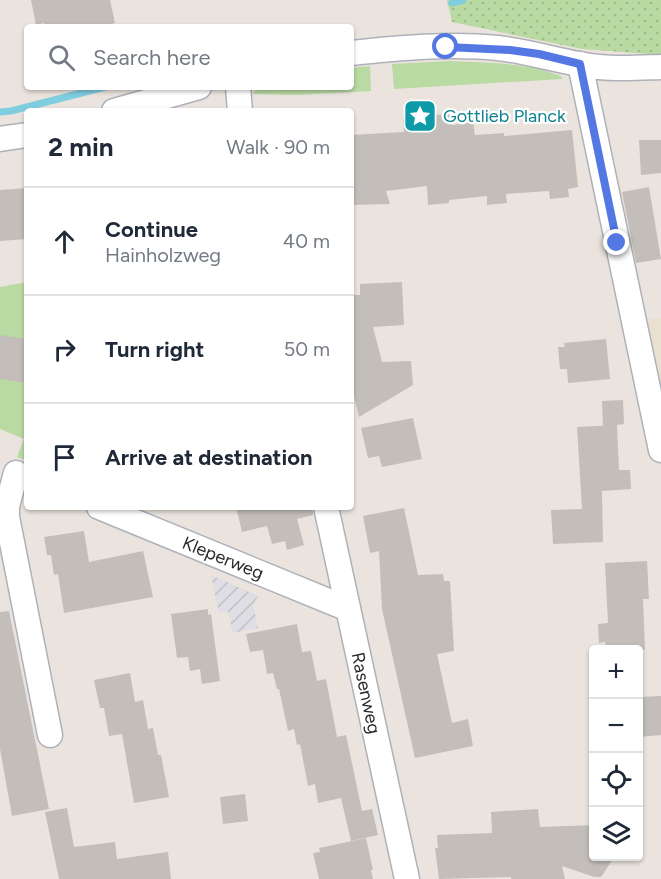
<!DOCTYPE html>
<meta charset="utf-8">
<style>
:root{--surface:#fff;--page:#f6f6f7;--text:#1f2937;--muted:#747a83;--line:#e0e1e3}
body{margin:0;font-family:Figtree,sans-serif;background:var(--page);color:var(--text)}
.controls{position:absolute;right:18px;bottom:18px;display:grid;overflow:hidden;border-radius:6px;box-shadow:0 2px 4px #0004}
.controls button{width:54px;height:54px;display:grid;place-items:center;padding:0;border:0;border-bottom:2px solid var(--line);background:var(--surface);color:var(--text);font:30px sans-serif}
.stop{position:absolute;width:18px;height:18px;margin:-14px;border:4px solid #5378e3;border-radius:50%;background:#fff}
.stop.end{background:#5378e3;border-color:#fff;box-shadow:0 2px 6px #0008}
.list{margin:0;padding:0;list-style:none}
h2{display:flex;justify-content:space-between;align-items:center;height:78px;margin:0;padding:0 24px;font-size:26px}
h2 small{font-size:20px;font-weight:400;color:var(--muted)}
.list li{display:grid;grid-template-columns:39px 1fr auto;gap:18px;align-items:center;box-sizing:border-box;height:108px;padding:0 24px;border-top:2px solid var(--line)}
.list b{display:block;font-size:22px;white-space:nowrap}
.list p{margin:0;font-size:20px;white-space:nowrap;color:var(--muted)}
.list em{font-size:20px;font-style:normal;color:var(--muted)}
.icon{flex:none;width:33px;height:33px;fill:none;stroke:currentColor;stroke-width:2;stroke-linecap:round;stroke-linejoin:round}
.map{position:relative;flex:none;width:661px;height:879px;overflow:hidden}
.search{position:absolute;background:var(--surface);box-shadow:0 2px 4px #0004;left:24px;top:24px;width:330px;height:66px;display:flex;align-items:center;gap:15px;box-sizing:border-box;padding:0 21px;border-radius:6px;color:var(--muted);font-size:22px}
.panel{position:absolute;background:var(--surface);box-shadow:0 2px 4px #0004;left:24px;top:108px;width:330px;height:402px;border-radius:6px}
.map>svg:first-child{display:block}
</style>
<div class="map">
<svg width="661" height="879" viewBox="0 0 661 879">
<defs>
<pattern id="industrial-furrows" width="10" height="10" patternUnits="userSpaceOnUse" patternTransform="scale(1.5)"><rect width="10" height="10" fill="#dfdee4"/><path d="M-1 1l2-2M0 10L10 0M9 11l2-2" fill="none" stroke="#c0bfc4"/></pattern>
<pattern id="park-dots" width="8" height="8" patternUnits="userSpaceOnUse" patternTransform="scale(1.5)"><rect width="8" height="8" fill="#b9daa2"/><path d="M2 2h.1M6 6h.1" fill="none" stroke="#9fbb8c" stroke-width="1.8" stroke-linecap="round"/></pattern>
</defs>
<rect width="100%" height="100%" fill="#ebe4de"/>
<!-- industrial -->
<path fill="url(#industrial-furrows)" d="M211,575L258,596L253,605L258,628L233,633L228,611L219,613Z"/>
<!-- education -->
<path fill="#eae0d0" d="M661,318V385L647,319Z"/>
<!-- grass -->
<g fill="#b9daa2">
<path d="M450,61C487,63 526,62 561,76L562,79L394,89L392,64Z"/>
<path d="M370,66L371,91L296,95L252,94L259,87H351V68Z"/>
<path d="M27,282V461L17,457L24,439L0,429V287Z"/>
</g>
<!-- park -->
<path fill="url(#park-dots)" d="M447,0H661V55L582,49L452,22Z"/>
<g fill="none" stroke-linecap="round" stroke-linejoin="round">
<!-- stream -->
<g stroke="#7fcddf" stroke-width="7">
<path d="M452,3L463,0"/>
<path d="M0,112L11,111L105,87"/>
</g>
</g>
<!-- building -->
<g fill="#c3beba">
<path d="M31,0H110L115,23H113L114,27H44V23L36,25Z"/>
<path d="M451,114L452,125L473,122L475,135L504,133V136L572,130L578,187L568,189L569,197L550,199L549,191L506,194L507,203L487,205V196L449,200V203L428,205L427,186L386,191L390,204L351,205V135L404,132L403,117Z"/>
<path d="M639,140H661V173L641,175Z"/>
<path d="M649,187L661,259L636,263L622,192Z"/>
<path d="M27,188V239L0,241V190Z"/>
<path d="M402,282L404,325L373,327L382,362L411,361L413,385L359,417L354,396L351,397V300H353V295H360V284Z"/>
<path d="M0,335L27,339V383L0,379Z"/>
<path d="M606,339L610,379L568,383L567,369H560L558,347H565L564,343Z"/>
<path d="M623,400L624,424L617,425L619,470H630L631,489L602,491L603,542L553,544L551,510L582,509L577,427L615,425L603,426L602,401Z"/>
<path d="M413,418L422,459L382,467L379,456L368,458L361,428Z"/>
<path d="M236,507H312L313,515L297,519L304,545L287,550L285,541L272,544L267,526L242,532Z"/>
<path d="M404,508L418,575L443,574L444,581H450L454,651L437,654L452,723L468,719L473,746L415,758L382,609L379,551L370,553L363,516Z"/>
<path d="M84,531L89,562L143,551L153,597L64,613L58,574L54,575L51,555H47L44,537Z"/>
<path d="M647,561L649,599H643L645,650H606L605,642L599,643L598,624L608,623L605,563Z"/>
<path d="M208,609V615L211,614L220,681L202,684L200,669L190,671L188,657L177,658L171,614Z"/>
<path d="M9,611L49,809L12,816L0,749V612Z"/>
<path d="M297,624L302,652L311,651L317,681L326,679L337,737L346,735L362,811L372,809L378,835L351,841L341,798L318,803L315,784L308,786L300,744L297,745L294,729L288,731L279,689H277L273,673L267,674L263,650L250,652L246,634Z"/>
<path d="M130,673L135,702L143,700L148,729L153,728L158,755H161L169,797L134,803L122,734L109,736L104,708H100L94,680Z"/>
<path d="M661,696V735L639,737V697Z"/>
<path d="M245,794L248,821L223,824L220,797Z"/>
<path d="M67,808L74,847L115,842L117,859L168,852L171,879H59L45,812Z"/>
<path d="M538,809L540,827L594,825V856H615L601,877H594L562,866L565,879H511V877L439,879L435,848H438L437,835L492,833L491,812Z"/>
<path d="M366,838L373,870H371L373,879H319L313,853L320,852L319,848Z"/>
</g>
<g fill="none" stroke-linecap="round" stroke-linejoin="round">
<!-- minor casing -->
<g stroke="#afb1b9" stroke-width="27">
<g id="minor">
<path d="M351,53C398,48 450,43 498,48C525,51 551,59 579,64C606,70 634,68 661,67"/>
<path d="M580,64L661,450"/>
<path d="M238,87L240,111"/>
<path d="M114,111L199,87"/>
<path d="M0,139L27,135"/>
<path d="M16,473L7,506V517L50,735"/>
<path d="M99,507L348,609"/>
<path d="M326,507L407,879"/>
</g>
</g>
<!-- minor -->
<use href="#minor" stroke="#fff" stroke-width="24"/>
</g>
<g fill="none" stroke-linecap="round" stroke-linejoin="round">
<!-- route -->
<path stroke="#5378e3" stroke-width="8" d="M446,47L510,50L539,54L580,64L617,243"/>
</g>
<!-- icons -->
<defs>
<g id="sight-square" transform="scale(1.725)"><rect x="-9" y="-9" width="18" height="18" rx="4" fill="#0f9aa8" stroke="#fff"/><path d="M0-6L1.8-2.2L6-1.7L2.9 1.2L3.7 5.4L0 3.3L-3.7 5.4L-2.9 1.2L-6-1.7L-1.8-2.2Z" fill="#fff"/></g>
</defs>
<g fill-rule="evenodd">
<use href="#sight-square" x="420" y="116"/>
</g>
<g text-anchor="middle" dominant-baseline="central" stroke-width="4.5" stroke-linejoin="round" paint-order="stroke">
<!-- culture labels -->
<g font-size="18" fill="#0d838f" stroke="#fff" text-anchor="start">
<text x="443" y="116">Gottlieb Planck</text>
</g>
<!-- street labels -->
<g font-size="18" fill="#2a2a2a" stroke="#fff">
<text transform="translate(223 558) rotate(22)">Kleperweg</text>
<text transform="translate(366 693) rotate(78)">Rasenweg</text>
</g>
</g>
</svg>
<div class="controls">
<button>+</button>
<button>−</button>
<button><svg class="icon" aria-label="locate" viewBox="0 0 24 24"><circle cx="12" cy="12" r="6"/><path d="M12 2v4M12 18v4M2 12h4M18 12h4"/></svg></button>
<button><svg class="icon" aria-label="layers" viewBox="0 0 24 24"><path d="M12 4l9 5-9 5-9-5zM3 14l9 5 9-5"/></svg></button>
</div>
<div class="stop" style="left:446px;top:47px"></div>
<div class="stop end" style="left:617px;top:243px"></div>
<div class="search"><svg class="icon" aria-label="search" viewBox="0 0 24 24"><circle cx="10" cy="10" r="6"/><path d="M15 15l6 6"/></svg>Search here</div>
<section class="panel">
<h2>2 min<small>Walk · 90 m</small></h2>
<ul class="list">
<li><svg class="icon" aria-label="ahead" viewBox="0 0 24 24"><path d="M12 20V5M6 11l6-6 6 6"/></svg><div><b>Continue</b><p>Hainholzweg</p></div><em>40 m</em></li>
<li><svg class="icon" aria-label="right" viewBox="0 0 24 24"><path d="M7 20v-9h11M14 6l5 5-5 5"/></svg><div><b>Turn right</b></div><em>50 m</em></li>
<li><svg class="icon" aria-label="arrive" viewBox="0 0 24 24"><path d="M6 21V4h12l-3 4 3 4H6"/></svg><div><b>Arrive at destination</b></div></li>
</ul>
</section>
</div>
